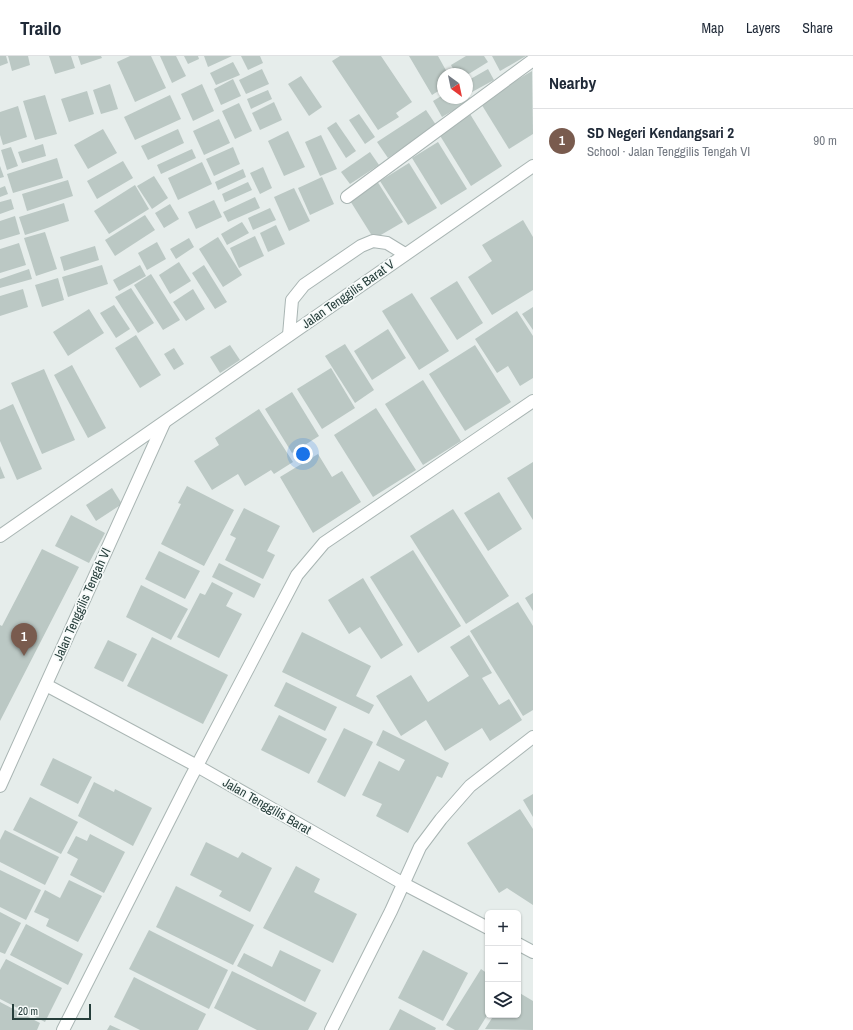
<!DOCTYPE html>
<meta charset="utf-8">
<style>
:root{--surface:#fff;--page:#f6f6f7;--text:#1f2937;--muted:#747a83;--line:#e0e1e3;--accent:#795b4e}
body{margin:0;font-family:"Archivo Narrow",sans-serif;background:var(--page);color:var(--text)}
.controls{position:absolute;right:12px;bottom:12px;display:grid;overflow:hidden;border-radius:6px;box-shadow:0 1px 3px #0004}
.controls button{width:36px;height:36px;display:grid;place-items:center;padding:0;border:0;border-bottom:1px solid var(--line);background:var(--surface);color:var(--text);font:20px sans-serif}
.compass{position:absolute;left:437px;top:12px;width:36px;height:36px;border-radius:50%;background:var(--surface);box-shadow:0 1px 3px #0004;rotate:147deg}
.scale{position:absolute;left:12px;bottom:10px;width:79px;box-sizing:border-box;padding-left:4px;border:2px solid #263e3b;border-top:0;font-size:11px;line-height:14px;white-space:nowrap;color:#263e3b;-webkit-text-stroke:3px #f6faf9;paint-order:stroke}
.you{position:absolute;left:303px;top:398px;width:14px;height:14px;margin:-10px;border:3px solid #fff;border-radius:50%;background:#1a73e8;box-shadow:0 0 0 6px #1a73e833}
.badge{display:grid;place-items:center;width:26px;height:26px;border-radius:50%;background:var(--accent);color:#fff;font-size:13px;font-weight:700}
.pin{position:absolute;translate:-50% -33px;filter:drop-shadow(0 1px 2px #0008)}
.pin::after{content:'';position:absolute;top:21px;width:14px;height:12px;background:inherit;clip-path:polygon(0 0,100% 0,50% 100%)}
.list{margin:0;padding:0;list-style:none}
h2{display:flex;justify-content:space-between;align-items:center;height:52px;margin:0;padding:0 16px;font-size:17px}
h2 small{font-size:13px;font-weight:400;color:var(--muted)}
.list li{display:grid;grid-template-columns:26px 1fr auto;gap:12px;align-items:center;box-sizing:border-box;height:64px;padding:0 16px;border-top:1px solid var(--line)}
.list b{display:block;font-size:15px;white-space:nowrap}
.list p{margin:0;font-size:13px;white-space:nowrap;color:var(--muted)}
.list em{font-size:13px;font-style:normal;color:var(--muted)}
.icon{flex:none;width:22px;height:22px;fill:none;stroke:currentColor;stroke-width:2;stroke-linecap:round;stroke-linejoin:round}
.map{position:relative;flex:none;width:533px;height:974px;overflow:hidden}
header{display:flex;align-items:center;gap:24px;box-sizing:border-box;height:56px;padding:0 20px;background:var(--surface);border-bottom:1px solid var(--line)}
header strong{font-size:19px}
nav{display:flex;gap:22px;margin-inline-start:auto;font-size:14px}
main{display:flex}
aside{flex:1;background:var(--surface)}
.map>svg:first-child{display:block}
</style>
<header>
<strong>Trailo</strong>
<nav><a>Map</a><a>Layers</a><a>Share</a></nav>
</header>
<main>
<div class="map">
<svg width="533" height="974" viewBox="0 0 533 974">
<rect width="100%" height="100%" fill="#e6edeb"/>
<!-- building -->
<g fill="#bbc8c4">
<path d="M0,0H6L8,7L0,10Z"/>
<path d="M8,0H28L30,9L12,15Z"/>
<path d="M49,0H71L75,12L55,18Z"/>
<path d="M78,0H101L102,2L81,9Z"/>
<path d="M130,0H151L166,32L135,46L117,6Z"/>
<path d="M160,0H176L186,20L172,27Z"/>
<path d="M184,0H198L199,3L188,8Z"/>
<path d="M204,0H232L208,11Z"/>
<path d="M241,0H260L263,7L248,14Z"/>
<path d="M340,0H381L412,46L396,57L399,61L378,74L332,5Z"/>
<path d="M409,0H438L448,18H443V32L432,39Z"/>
<path d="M466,0H484L488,6L467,19L456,18L451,9Z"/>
<path d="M492,0H526L500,15Z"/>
<path d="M233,6L240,19L216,29L210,17Z"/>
<path d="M262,13L269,28L246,38L239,24Z"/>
<path d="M488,13L494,24L472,36L467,25Z"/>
<path d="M532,15L533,78L509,93L480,46Z"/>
<path d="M301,20L322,51L309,60L288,28Z"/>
<path d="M233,23L241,40L221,49L214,33Z"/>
<path d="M110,28L118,53L101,58L93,34Z"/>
<path d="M202,28L214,55L193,65L181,38Z"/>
<path d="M268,34L272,43L251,53L247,43Z"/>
<path d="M87,35L94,58L69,66L61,43Z"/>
<path d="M467,37L471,44L442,61L433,45L443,39V42H467Z"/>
<path d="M45,39L57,78L35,84L23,45Z"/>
<path d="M170,39L181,63L135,84L124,61Z"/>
<path d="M274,46L282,64L260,74L252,57Z"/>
<path d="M239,47L252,75L235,83L222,55Z"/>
<path d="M18,50L27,81L3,89L0,79V56Z"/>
<path d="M426,54L436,69L388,102L377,86Z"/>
<path d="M359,58L375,81L365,88L349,64Z"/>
<path d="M470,58L502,110L471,130L439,78Z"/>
<path d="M219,63L230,87L204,99L193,75Z"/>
<path d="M336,66L356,95L346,102L327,72Z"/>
<path d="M103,73L117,97L88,113L74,89Z"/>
<path d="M178,73L184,87L148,104L141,90Z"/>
<path d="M288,75L305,111L284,120L268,85Z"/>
<path d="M321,79L337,113L320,120L305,86Z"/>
<path d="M438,86L467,133L441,149L412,102Z"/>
<path d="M43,88L46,100L22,107L18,96Z"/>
<path d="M11,91L18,110L7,114L1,94Z"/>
<path d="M233,91L240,108L214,120L206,103Z"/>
<path d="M192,93L196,102L161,118L157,109Z"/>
<path d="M370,96L379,109L350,128L341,116Z"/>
<path d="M57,102L63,122L13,137L7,118Z"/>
<path d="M123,105L133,122L97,143L87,125Z"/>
<path d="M202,106L212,128L178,144L168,122Z"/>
<path d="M409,107L437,152L408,169L380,125Z"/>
<path d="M0,110L4,121L0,122Z"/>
<path d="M263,111L272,132L260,138L250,117Z"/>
<path d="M243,113L246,121L218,134L215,126Z"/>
<path d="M154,120L168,142L152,153L137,130Z"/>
<path d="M322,121L334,148L310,159L298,132Z"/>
<path d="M68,124L73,140L27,155L22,138Z"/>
<path d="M377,125L403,166L374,183L349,143Z"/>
<path d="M248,126L252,134L225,146L222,138Z"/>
<path d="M135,129L149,153L109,178L94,155Z"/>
<path d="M5,130L8,138L0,141V132Z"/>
<path d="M294,132L310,165L289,175L274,141Z"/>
<path d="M255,141L260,152L228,166L223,156Z"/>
<path d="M11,143L14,153L0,158V146Z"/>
<path d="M214,144L222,161L196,173L188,156Z"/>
<path d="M64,147L69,165L25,179L19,161Z"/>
<path d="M170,148L179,163L164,172L155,157Z"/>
<path d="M270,152L276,164L253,174L248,162Z"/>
<path d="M145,159L155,174L115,200L105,184Z"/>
<path d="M15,160L20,178L0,184V165Z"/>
<path d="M523,164L533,181V234L492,259L468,221L492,205L482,189Z"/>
<path d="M242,166L249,177L227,189L221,178Z"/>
<path d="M276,169L285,188L268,196L260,177Z"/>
<path d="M45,176L57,213L36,220L24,182Z"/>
<path d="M255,180L264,200L239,212L230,192Z"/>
<path d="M218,181L242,219L223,231L199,193Z"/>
<path d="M189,182L194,191L176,203L170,193Z"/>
<path d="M157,186L166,203L147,214L138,197Z"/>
<path d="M19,187L26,209L0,217V193Z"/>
<path d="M95,190L99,204L64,215L60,201Z"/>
<path d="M179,206L191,225L170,238L159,219Z"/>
<path d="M102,209L108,228L68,241L62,221Z"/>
<path d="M140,209L146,220L119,235L113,224Z"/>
<path d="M204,209L227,246L215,253L192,217Z"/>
<path d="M29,213L32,223L0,232V223Z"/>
<path d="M151,218L180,264L163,274L134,229Z"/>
<path d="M58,222L64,244L42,251L35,229Z"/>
<path d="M457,225L483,267L457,284L430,242Z"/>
<path d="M131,232L154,267L138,277L115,241Z"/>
<path d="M23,233L28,251L0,260V240Z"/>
<path d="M193,233L205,253L186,265L173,246Z"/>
<path d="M412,237L449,295L419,314L382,255Z"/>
<path d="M114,249L130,273L116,282L100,257Z"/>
<path d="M533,251V274L522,258Z"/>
<path d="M89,253L104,277L68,300L53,276Z"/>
<path d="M517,255L533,280V322L520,330L508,310L497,317L475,283Z"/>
<path d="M388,273L406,302L372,324L354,295Z"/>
<path d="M136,279L161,319L140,332L115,292Z"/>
<path d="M345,288L374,334L355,347L325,300Z"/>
<path d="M230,289L240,304L220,317L210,301Z"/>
<path d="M475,289L511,346L465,375L429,318Z"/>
<path d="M174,292L184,308L174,314L164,298Z"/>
<path d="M72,309L106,372L88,382L54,319Z"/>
<path d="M331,312L355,352L322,373L297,333Z"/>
<path d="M44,313L75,384L42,398L11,327Z"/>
<path d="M423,324L461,385L423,409L385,348Z"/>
<path d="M292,336L319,380L292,397L265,353Z"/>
<path d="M13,348L42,413L17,424L0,385V354Z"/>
<path d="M376,352L416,414L373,441L334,379Z"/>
<path d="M259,353L293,406L274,418L271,414L245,430L238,418L212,434L194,405L219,389L215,382Z"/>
<path d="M318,398L332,421L342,415L361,446L313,477L280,421Z"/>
<path d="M533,406V464L507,422Z"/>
<path d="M0,410L5,422L0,423Z"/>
<path d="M187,430L234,454L204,510L161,488L181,448L178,447Z"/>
<path d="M112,432L122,448L96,465L86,449Z"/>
<path d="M499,436L522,473L488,495L464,457Z"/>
<path d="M244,452L280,470L267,495L275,499L263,523L225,504L236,482L230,479Z"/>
<path d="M453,453L509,540L466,568L410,480Z"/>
<path d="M71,459L105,477L89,507L55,490Z"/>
<path d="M42,493L79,511L0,665V569L2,570Z"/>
<path d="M413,494L461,570L418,597L370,521Z"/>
<path d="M159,495L200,515L185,543L145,523Z"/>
<path d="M219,507L261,528L254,542L212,521Z"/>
<path d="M363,522L403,589L381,603L360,571L349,578L328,544Z"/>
<path d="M212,526L233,537L226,550L242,558L219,602L177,581L200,537L205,539Z"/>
<path d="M141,529L188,553L171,584L126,561Z"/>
<path d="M533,537V555L525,542Z"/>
<path d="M518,546L533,570V654L523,660L470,575Z"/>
<path d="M302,576L371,610L356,640L374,649L369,658L282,616Z"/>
<path d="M469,579L492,617L482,622L499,649L509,643L522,664L490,685L482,672L445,695L426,664L401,680L376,640L411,619L428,646L469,620L450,591Z"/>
<path d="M152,581L228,619L203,668L127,630Z"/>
<path d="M108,584L137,598L123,626L94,612Z"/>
<path d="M286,626L337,651L325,675L274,650Z"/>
<path d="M279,659L327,683L309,718L261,694Z"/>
<path d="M344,672L373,686L345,741L317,726Z"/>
<path d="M383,674L449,707L442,722L437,720L408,777L376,760L382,748L362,739L379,705L399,715L405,704L376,689Z"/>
<path d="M53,702L92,721L78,748L40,729Z"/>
<path d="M94,726L114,736L115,733L152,752L133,790L78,760Z"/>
<path d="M533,738V761L523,744Z"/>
<path d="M30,741L78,766L61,798L13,774Z"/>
<path d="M520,753L533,773V849L507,832L499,837L467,787Z"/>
<path d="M5,774L59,801L45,829L0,806V784Z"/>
<path d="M90,778L125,796L104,837L70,819L78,803L67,797L76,780L87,785Z"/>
<path d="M206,786L238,802L242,796L272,812L250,856L219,840L222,835L190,819Z"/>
<path d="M296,810L320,823L314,836L357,858L333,907L263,872Z"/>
<path d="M0,814L41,834L26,864L0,851Z"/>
<path d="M69,824L102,840L78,886L46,870L49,863L34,856L45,834L60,842Z"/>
<path d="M176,830L254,869L233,909L156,871Z"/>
<path d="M0,856L21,867L5,898L0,896Z"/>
<path d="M26,868L83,898L68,929L10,899Z"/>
<path d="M149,874L228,914L209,953L129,913Z"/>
<path d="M280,894L321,914L305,946L237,910L244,897L272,911Z"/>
<path d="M423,894L468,917L443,965L398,942Z"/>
<path d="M6,903L62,932L45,966L0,943V914Z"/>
<path d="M481,913L488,918V958L478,974H455L446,969Z"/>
<path d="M232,915L317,957L308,974H257L214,952Z"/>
<path d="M134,921L206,958L198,974H140L114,961Z"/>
<path d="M518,936L533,945V974L485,973L494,959H518Z"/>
<path d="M0,946L40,967L37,974H0Z"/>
<path d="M400,953L436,972L435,974H389Z"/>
<path d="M110,969L121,974H107Z"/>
</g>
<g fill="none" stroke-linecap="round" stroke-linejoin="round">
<!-- service casing -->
<g stroke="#a9b5b3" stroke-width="14">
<path id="service" d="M289,279L292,244L304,229L361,190L373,185L387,187L405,198"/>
</g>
<!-- minor casing -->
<g stroke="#a9b5b3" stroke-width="14">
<g id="minor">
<path d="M347,141L533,4"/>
<path d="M0,480L533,110"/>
<path d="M0,730L164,367"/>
<path d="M63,974L189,725L297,519L324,487L533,345"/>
<path d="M331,974L391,855L420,791L441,763L470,730L533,681"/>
</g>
</g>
<!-- tertiary casing -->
<g stroke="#a9b5b3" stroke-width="14">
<g id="tertiary">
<path d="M46,629L197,710L404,828L488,872"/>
<path d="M518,888L533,896"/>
</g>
</g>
<!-- service -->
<use href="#service" stroke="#fff" stroke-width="12"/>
<!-- minor -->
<use href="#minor" stroke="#fff" stroke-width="12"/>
<!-- tertiary -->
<use href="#tertiary" stroke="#fff" stroke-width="12"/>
</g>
<g text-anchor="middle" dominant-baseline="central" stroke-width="3.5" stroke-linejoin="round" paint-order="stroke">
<!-- street labels -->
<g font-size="13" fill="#263e3b" stroke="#f6faf9">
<text transform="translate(348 238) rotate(-35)">Jalan Tenggilis Barat V</text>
<text transform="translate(82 548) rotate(-66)">Jalan Tenggilis Tengah VI</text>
<text transform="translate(267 750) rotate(30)">Jalan Tenggilis Barat</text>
</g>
</g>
</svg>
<div class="controls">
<button>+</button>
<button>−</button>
<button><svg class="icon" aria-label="layers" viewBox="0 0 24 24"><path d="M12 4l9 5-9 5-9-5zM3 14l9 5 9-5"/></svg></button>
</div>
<svg class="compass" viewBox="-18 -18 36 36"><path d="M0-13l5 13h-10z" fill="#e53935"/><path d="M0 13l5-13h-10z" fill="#747a83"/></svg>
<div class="scale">20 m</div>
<div class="you"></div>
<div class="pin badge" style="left:24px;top:600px">1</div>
</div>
<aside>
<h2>Nearby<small></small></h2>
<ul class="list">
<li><span class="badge">1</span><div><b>SD Negeri Kendangsari 2</b><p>School · Jalan Tenggilis Tengah VI</p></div><em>90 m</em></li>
</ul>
</aside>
</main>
